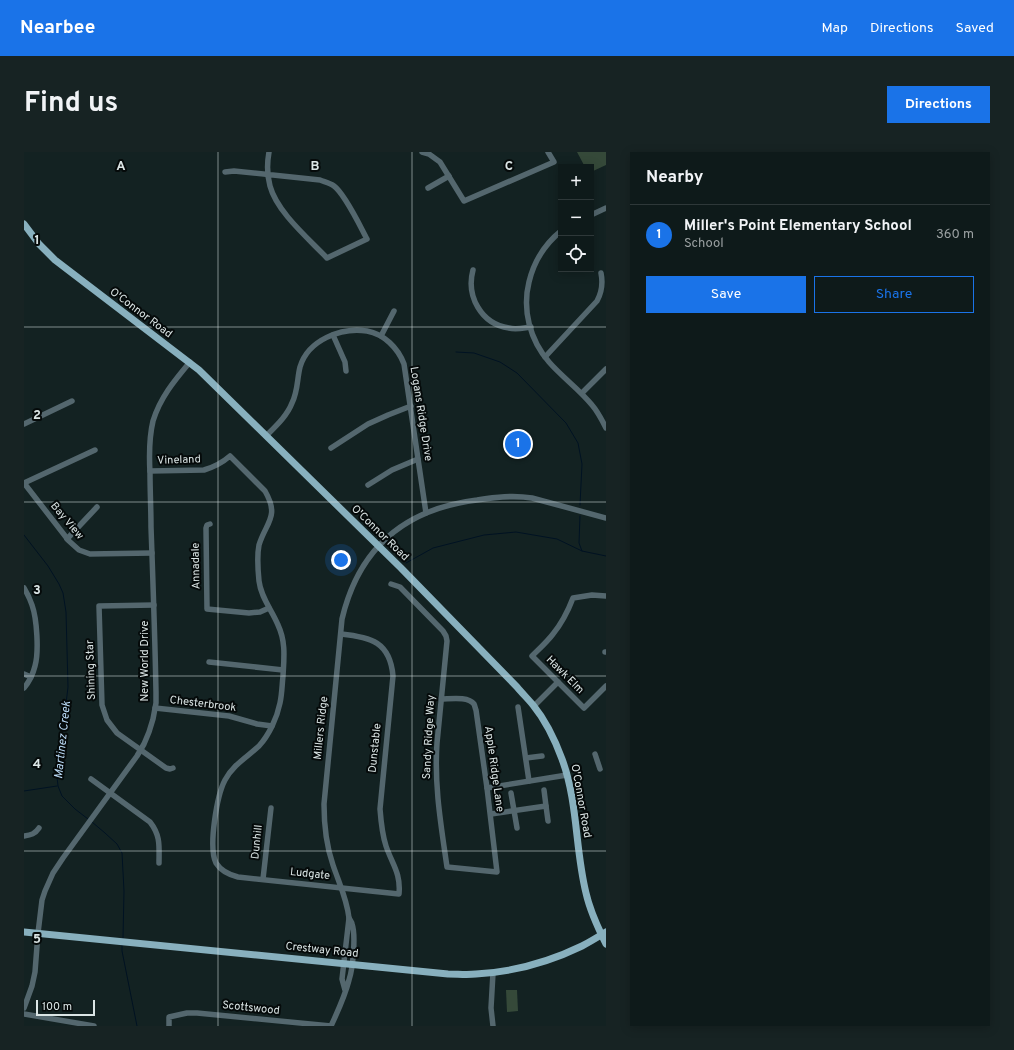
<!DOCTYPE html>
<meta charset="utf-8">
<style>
:root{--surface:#0e1a1a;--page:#172323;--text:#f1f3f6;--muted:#9ba1a2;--line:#2e3839;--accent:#1a73e8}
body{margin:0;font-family:Overpass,sans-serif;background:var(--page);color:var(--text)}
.controls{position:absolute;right:12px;top:12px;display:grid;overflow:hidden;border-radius:0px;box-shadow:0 2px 10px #0003}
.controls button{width:36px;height:36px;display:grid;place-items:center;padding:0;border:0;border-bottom:1px solid var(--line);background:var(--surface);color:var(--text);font:20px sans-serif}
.scale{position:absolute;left:12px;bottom:10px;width:59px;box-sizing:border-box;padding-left:4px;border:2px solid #dbe5e5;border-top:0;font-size:11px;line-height:14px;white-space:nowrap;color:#dbe5e5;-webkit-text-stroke:3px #050a0a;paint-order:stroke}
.you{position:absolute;left:317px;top:408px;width:14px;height:14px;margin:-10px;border:3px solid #fff;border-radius:50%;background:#1a73e8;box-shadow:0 0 0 6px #1a73e833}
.badge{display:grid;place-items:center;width:26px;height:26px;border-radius:50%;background:var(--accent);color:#fff;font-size:13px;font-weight:700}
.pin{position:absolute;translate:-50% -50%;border:2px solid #fff;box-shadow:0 1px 4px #0006}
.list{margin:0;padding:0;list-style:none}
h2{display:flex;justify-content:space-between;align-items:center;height:52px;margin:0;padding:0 16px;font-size:17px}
h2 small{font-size:13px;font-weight:400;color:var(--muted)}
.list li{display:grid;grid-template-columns:26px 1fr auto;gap:12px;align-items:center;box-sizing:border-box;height:60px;padding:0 16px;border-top:1px solid var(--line)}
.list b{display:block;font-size:15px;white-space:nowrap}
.list p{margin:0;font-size:13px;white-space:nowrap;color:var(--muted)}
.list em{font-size:13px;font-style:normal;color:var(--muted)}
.actions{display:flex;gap:8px;padding:12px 16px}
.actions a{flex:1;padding:9px 0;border:1px solid var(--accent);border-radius:0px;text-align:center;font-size:14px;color:var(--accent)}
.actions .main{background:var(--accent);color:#fff}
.icon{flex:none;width:22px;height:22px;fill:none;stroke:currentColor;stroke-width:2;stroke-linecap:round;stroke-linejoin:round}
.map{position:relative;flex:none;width:582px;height:874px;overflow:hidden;border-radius:0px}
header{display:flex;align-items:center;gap:24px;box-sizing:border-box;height:56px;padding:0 20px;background:var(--accent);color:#fff}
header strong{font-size:19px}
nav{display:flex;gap:22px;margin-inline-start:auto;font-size:14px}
.intro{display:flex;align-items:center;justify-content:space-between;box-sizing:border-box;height:96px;padding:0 24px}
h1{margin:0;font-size:28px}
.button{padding:10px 18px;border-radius:0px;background:var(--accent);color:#fff;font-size:14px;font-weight:700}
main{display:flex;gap:24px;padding:0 24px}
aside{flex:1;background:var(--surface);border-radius:0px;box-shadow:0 2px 10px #0003}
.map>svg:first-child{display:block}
</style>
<header>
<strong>Nearbee</strong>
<nav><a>Map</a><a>Directions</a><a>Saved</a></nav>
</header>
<div class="intro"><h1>Find us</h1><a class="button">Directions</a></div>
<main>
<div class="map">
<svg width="582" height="874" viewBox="0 0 582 874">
<rect width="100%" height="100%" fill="#132222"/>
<!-- green -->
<g fill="#354939">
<path d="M553,0H582V13L567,20V15H561Z"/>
<path d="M482,838H493L494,859L483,860Z"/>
</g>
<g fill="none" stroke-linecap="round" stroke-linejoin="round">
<!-- stream -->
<g stroke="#001222" stroke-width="1">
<path d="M432,200L450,201L476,210L493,221L542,271L554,291L558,312L556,353"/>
<path d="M556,364L555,391L558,399"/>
<path d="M0,383L24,414L35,432L39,441L42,460L44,535L35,610L33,625L34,634L38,644L51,657L64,667"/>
<path d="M382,411L409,396L460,383L492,380L533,387L558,399L582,404"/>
<path d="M0,639L33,634"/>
<path d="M68,670L81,681L93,692L98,701L100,739L99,786"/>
<path d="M98,793V799L113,874"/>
</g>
<!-- minor -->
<g stroke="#54676e" stroke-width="5.5">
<path d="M398,0L405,2L416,10L440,49L530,10L524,0"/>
<path d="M201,20L210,19L296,28C301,30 306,31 310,34C321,42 336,74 343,87L303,106C284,86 253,60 246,34C243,23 243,11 245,0"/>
<path d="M404,36L425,24"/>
<path d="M567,63L582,56"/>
<path d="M537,79C521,92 510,109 505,130C498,158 506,188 525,210C538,225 555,237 568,253C574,260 578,268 582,276"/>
<path d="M449,118C442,144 457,172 485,176C492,178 499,176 507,175"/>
<path d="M309,183L321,210L322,219"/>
<path d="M357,184L370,159"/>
<path d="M521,205L573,149C578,140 579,131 577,121"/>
<path d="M558,241L582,217"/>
<path d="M0,272L48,249"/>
<path d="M242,284C252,274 263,264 268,251C274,239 273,227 276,215C284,188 317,175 343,179C360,182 374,196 380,212L402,361"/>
<path d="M307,296L344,272L364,263L387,254"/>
<path d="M126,319L180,318C190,315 198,311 206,304L241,339C256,365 242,370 235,393C233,403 234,419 235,429C237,446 248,458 254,473C262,490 260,506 259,524C258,533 258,542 256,551C253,566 245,583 235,594C223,605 209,613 201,628C193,643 184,695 192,711C197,719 206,723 214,725L375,742C377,721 368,712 362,694C358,682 357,670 356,657L369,524C366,490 347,485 317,482"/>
<path d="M0,331L45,389L55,398L66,402L128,401"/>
<path d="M0,331L71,298"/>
<path d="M344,333L368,318L394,307"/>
<path d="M186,372L183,373L182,376L183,457L225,461L236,460L245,456"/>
<path d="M43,387L73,355"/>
<path d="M367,432L376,435L419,479L422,484L423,489L413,591C410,633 417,673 423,715L473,720L463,636L452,558C451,556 451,554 450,552C444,544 426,547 417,547"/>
<path d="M0,436C3,441 6,447 8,453C13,467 15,500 11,514C9,522 5,530 0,536"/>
<path d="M582,444L568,443L549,446C544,459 538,471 529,482C523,490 515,497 508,504L560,556L582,534"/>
<path d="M130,453L75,454L78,553L83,568L93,581L142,616L146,617L149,616"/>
<path d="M581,500H582"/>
<path d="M185,510L259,518"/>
<path d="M0,522L7,525"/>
<path d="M510,554L534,530"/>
<path d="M494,555L505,629"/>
<path d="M131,556L205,564L233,572L248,574"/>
<path d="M571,602L576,617"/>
<path d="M502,606L518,604"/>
<path d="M67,627L126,670C137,684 135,695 135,711"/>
<path d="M463,636L543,623"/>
<path d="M487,641L493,676"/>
<path d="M522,654L524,669"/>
<path d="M467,662L522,654L520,638"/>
<path d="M0,684C7,683 11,682 15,676"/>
<path d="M239,727L247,656"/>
<path d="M325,766C323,747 315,731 309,713C302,693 300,673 300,652L318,467C335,395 381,357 453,348C472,345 489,343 508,346L582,366"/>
<path d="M0,856L8,834L11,820L14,781L18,748L21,739L29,721L39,706L113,604L120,592L125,580L129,567L132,551V540C131,485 129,430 127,375C127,357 126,339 126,321C125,303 125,286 129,269C136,246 150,229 166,210"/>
<path d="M0,862L70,874"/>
<path d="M145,874V865L163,861H173L307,874"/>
<path d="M307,874C314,859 321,844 325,828C329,816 332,783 328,772C328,770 326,768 325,766L318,827L321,838"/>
<path d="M469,874L467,856L469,821"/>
</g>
<!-- major -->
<g stroke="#88b0be" stroke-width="7">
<path d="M0,72L15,92L31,108L175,218L377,416L493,535C498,541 504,547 509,553C522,569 531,588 538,607C554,650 551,697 562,741C566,759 574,776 582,792"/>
<path d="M0,780L424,822C434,822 443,823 452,822C489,820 525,810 558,794C566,790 574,785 582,780"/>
</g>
</g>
<!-- grid -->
<path fill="none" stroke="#dbe5e5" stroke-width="1" stroke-opacity="0.55" d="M194,0V874M388,0V874M0,175H582M0,350H582M0,524H582M0,699H582"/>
<g text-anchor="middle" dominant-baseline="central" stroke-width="4" stroke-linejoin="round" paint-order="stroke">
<!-- street labels -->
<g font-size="11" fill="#dbe5e5" stroke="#050a0a">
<text transform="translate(117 161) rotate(37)">O'Connor Road</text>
<text transform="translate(397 262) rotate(81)">Logans Ridge Drive</text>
<text transform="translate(155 308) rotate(-2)">Vineland</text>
<text transform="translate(43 369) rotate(50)">Bay View</text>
<text transform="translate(356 381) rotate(44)">O'Connor Road</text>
<text transform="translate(172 414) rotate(-91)">Annadale</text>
<text transform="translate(121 509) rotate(-90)">New World Drive</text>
<text transform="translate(67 518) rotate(-92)">Shining Star</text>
<text transform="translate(541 523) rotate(45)">Hawk Elm</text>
<text transform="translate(179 552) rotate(7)">Chesterbrook</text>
<text transform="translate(297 576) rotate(-84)">Millers Ridge</text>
<text transform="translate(405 585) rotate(-87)">Sandy Ridge Way</text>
<text transform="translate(351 596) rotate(-84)">Dunstable</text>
<text transform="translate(470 617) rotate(82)">Apple Ridge Lane</text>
<text transform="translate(557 649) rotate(80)">O'Connor Road</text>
<text transform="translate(233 690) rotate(-84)">Dunhill</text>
<text transform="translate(286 722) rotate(6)">Ludgate</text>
<text transform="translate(298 798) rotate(6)">Crestway Road</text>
<text transform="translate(227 856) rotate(6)">Scottswood</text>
</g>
<!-- water labels -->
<g font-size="12" font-style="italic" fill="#badaf6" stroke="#050a0a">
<text transform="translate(39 588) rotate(-84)">Martinez Creek</text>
</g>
</g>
<g font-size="13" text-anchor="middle" font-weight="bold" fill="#dbe5e5" stroke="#050a0a" stroke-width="4" stroke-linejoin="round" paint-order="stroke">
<text x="97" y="18">A</text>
<text x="291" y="18">B</text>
<text x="485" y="18">C</text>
<text x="13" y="92">1</text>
<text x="13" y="267">2</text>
<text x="13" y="442">3</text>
<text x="13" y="616">4</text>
<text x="13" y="791">5</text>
</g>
</svg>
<div class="controls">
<button>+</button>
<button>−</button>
<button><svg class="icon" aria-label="locate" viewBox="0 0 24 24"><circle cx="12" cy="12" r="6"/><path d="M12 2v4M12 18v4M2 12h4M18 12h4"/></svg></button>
</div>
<div class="scale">100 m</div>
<div class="you"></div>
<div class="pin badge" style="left:494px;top:292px">1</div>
</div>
<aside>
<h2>Nearby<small></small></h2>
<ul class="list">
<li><span class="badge">1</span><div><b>Miller's Point Elementary School</b><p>School</p></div><em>360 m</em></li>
</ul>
<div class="actions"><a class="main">Save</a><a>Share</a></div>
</aside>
</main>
